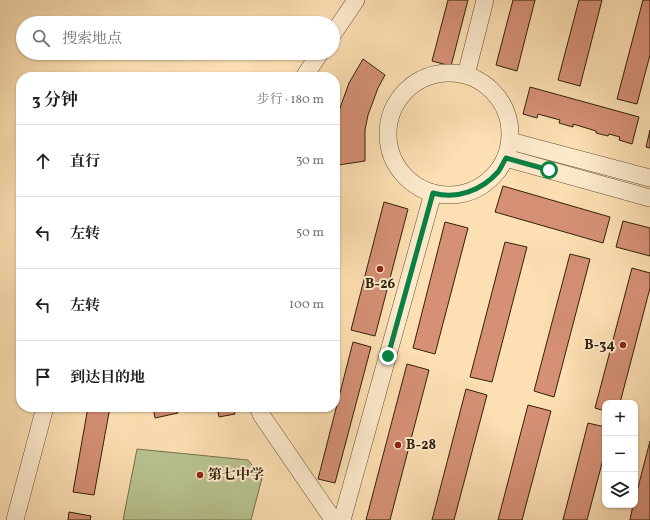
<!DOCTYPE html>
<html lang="zh">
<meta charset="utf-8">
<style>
:root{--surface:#fff;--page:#f2f2f2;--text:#202124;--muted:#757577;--line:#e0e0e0}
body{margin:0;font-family:Vollkorn,"Noto Serif SC",serif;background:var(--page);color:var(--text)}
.controls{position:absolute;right:12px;bottom:12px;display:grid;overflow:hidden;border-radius:8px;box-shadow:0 1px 3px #0004}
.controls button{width:36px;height:36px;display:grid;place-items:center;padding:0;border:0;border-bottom:1px solid var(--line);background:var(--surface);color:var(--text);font:20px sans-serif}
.stop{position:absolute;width:12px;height:12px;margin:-9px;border:3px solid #0b8043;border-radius:50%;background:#fff}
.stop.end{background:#0b8043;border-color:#fff;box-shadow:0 1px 4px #0008}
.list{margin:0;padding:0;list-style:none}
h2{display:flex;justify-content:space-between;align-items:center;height:52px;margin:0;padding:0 16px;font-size:17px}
h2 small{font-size:13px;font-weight:400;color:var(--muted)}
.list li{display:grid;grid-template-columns:26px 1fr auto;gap:12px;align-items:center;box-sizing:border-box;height:72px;padding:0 16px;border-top:1px solid var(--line)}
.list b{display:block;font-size:15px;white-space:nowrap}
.list em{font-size:13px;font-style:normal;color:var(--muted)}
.icon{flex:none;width:22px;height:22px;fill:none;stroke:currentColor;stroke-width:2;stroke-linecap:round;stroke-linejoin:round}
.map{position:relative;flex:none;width:650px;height:520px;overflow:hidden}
.search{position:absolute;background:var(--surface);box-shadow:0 1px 3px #0004;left:16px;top:16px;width:324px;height:44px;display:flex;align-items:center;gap:10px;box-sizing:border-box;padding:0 14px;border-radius:22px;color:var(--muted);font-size:15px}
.panel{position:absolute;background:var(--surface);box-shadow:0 1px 3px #0004;left:16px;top:72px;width:324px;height:340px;border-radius:16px}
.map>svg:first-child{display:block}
</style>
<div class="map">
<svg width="650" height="520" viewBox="0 0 650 520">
<rect width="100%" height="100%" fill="#fcdfb2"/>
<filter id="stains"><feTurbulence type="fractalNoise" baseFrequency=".005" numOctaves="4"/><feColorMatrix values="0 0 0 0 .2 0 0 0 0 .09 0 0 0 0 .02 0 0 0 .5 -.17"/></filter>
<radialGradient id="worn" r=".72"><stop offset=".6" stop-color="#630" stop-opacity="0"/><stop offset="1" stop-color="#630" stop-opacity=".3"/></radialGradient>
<!-- green -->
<path fill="#b8c391" stroke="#74724e" d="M137,449L248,460L262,478L251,520H123Z"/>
<!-- building -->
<g fill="#d59076" stroke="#31210c">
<path d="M448,0H468L451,66L432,61Z"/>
<path d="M513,0H535L517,71L496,65Z"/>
<path d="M579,0H602L580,86L558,80Z"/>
<path d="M643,0H650V55L637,104L617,99Z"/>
<path d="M363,59L385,75L378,88L368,115L365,130V161L338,165L336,136L340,108L349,83Z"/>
<path d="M530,87L639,117L632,144L619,140L620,137L609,134L608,136L596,133V131L573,124V127L559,123L560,120L538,114L537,118L523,114Z"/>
<path d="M650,130V148L646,147Z"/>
<path d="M503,186L610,217L603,243L495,212Z"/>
<path d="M384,202L408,209L375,336L351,330Z"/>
<path d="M623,221L650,228V256L616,247Z"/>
<path d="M445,222L468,228L435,354L413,348Z"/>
<path d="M505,242L527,247L492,382L470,377Z"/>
<path d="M570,254L590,259L554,397L534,391Z"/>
<path d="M632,268L650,273V288L620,403H605V411L595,408Z"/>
<path d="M353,342L371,347L335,483L318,479Z"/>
<path d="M407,364L429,370L390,520H366Z"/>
<path d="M466,389L487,395L454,520H432Z"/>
<path d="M528,405L551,411L522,520H498Z"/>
<path d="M88,407H110L94,495L73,492Z"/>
<path d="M153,407H176L178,413L155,418Z"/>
<path d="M217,407H233L235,414L219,417Z"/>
<path d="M588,423L605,427V452L587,520H563Z"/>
<path d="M650,441V520H630L633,505H635V499Z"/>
<path d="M69,512L91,516L90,520H68Z"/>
</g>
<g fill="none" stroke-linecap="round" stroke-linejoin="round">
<!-- minor casing -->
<g stroke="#645036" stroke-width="18">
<g id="minor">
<path d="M333,34L356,0"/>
<circle cx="449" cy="134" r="61"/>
<path d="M466,75L485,0"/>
<path d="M304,77L320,53"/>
<path d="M510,141L650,178"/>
<path d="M506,158L650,198"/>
<path d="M258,407L262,416L330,515L337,520"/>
<path d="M15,520L45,407"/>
<path d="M342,520L433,193"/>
</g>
</g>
<!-- minor -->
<use href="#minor" stroke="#fdeacd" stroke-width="17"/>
</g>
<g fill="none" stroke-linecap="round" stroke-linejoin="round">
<!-- route -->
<path stroke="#0b8043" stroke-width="5" d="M388,356L433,193C457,200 482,190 498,172C501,168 503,163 506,158L549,170"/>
</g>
<!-- markers -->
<g fill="#8f2418" stroke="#fdeacd" stroke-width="1.5">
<circle cx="380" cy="269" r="4"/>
<circle cx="623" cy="345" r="4"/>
<circle cx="398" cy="445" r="4"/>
<circle cx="200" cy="475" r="4"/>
</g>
<g text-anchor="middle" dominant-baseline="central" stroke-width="4" stroke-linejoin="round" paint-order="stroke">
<!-- poi labels -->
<g font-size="14" font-weight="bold" fill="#31210c" stroke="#fdeacd" text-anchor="start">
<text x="380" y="284" text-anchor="middle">B-26</text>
<text x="615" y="345" text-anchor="end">B-34</text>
<text x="406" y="445">B-28</text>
<text x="208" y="475">第七中学</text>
</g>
</g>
<rect width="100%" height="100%" filter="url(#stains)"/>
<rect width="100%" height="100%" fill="url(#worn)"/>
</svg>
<div class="controls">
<button>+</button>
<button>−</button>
<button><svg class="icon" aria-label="layers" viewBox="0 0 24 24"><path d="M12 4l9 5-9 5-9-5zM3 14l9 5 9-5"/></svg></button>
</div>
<div class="stop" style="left:549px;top:170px"></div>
<div class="stop end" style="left:388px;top:356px"></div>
<div class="search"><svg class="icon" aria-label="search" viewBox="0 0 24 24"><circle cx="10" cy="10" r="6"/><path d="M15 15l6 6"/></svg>搜索地点</div>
<section class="panel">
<h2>3 分钟<small>步行 · 180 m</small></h2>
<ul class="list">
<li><svg class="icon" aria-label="ahead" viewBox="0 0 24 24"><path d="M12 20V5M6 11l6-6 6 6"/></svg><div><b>直行</b></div><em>30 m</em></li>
<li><svg class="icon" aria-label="left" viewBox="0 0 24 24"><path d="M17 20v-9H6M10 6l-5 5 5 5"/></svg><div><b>左转</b></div><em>50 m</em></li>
<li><svg class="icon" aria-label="left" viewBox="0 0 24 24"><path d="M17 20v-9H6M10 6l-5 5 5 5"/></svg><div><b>左转</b></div><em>100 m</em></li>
<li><svg class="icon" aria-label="arrive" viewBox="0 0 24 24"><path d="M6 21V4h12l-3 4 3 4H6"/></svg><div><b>到达目的地</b></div></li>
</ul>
</section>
</div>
